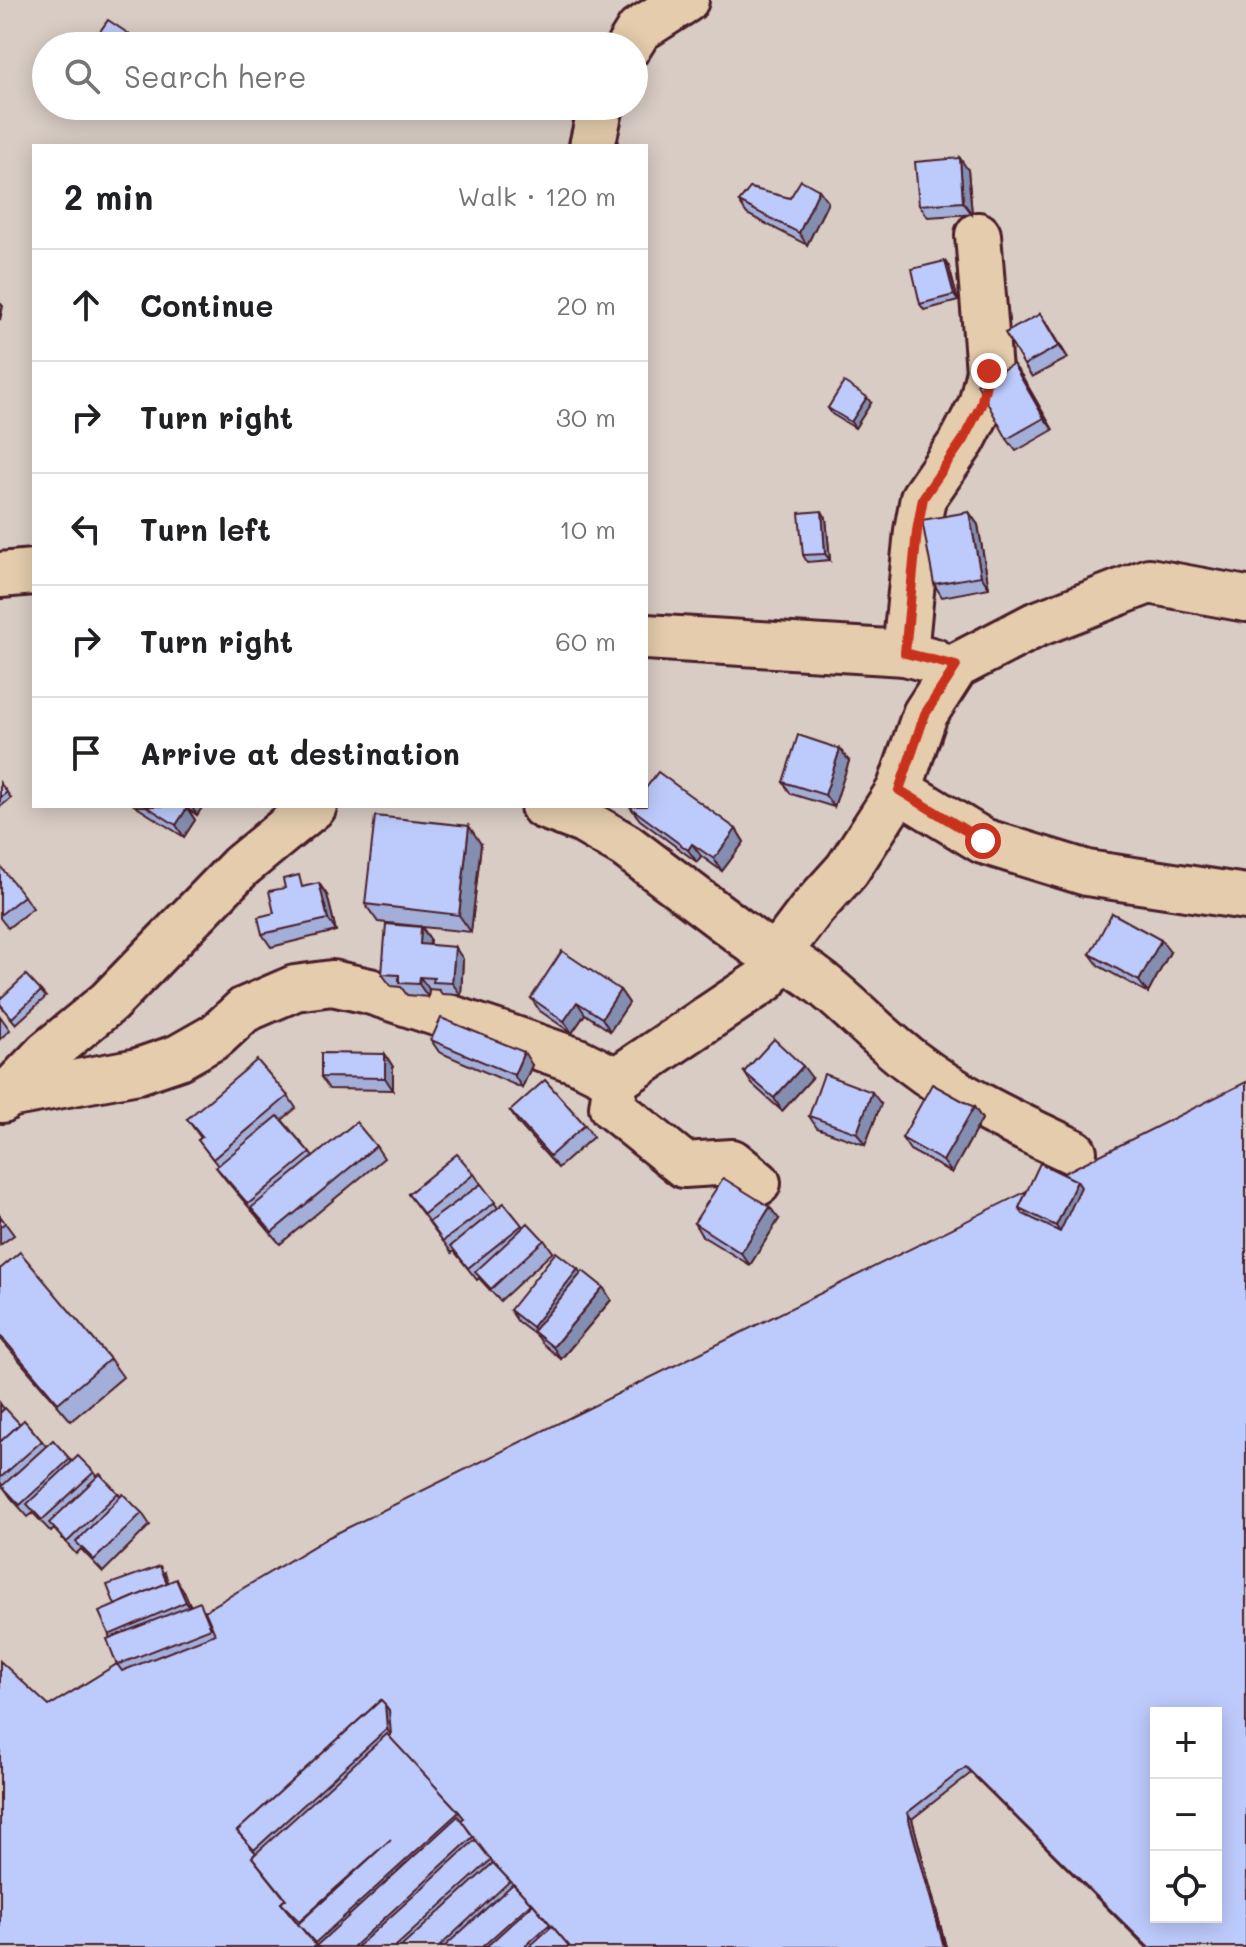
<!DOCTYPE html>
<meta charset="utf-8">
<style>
:root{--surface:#fff;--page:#f2f2f2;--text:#202124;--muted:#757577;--line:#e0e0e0}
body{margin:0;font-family:Mali,sans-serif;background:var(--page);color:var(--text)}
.controls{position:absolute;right:24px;bottom:24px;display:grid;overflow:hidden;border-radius:0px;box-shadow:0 4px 20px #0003}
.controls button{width:72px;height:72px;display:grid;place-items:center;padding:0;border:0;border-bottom:2px solid var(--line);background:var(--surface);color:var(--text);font:40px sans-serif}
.stop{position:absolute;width:24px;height:24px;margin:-18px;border:6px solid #c8321e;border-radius:50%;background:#fff}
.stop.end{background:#c8321e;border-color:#fff;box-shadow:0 2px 8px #0008}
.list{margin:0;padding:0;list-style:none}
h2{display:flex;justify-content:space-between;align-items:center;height:104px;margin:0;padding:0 32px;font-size:34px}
h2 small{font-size:26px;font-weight:400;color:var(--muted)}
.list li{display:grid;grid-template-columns:52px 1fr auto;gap:24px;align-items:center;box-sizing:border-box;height:112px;padding:0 32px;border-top:2px solid var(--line)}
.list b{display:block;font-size:30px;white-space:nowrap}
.list em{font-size:26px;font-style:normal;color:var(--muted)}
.icon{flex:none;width:44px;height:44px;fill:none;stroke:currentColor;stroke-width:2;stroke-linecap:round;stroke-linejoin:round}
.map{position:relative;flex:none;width:1246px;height:1947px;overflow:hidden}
.search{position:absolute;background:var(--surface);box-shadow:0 4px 20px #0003;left:32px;top:32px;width:616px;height:88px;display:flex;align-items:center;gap:20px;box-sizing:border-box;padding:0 28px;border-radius:44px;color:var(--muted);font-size:30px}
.panel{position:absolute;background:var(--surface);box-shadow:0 4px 20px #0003;left:32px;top:144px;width:616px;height:664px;border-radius:0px}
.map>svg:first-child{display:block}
</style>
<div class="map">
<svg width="1246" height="1947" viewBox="0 0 1246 1947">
<rect width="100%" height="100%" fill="#d8ccc4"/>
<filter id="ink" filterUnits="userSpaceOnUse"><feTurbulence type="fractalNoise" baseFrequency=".0125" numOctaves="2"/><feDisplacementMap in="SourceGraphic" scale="16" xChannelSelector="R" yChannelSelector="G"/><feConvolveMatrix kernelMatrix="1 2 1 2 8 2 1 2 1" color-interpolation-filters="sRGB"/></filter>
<g filter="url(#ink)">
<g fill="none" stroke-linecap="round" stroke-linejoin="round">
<!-- minor casing -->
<g stroke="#4a1f2b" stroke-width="50">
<g id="minor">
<path d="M629,46L639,30L686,0"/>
<path d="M592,146L601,106"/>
<path d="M0,575L34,572"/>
<path d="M646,637L905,653L934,661"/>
<path d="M905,653L917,531L923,498L963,440L981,405L989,371L978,235"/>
<path d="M899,790L983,841L1087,873L1246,897"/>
<path d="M543,806L583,821L626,846L756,944L777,955L811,910L847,870L899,790L925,714L956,666L1035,625L1149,581L1246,599"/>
<path d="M8,1095L138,1071L179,1057L216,1036L244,1010L295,988L332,983L369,991L506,1036L578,1061L616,1080"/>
<path d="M2,1100L47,1053L109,1002L241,866L314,806"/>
<path d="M758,1183L732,1162L684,1165L612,1107L616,1080L766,979L777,955C830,980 866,1028 912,1062C961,1100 1018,1125 1074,1152"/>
</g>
</g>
<!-- minor -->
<use href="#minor" stroke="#e4ccac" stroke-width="44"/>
</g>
<!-- wall -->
<g fill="#a3afd9" stroke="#4a1f2b" stroke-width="2">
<path d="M968,170L972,214L928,217L919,205Z"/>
<path d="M819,190L828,202L807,245L747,214L739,202L790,198Z"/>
<path d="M949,267L958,301L924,310L920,304Z"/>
<path d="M1040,314L1068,358L1032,377L1024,365Z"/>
<path d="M1013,364L1022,376L1053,430L1016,451L1007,439Z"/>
<path d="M871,403L855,428L832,414L828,408Z"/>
<path d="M969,512L978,525L989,588L942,597L934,584Z"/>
<path d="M826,518L830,560L807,562L803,555Z"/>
<path d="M849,761L834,807L791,794L783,782Z"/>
<path d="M0,783L11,798L0,807Z"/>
<path d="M135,806H203L197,815L188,809L195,820L184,837Z"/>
<path d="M631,808L736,829L744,842L722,871L701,856L697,862L640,820Z"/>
<path d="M481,844L471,932L422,927L430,939L429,945L463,959L461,995L442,994L439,990L429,989L428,997L407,995L401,987L391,986L382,974L418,926L378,922L365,904Z"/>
<path d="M0,866L33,908L8,928L0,918Z"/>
<path d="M307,886L327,895L336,931L271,947L262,934L274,913Z"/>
<path d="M1170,952L1148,993L1099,966L1090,954Z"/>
<path d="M620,990L629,1003L610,1031L585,1014L572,1033L540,1011L531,998Z"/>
<path d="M41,991L46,997L16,1024L0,1005Z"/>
<path d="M0,1016L10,1030L0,1039Z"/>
<path d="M431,1040L532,1065L522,1088L439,1052Z"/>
<path d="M385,1054L393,1067V1090L329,1089L321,1077Z"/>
<path d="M744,1072L812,1078L782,1111L752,1084Z"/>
<path d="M288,1096L296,1108L282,1120L313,1157L376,1146L384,1158L280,1244L225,1179L216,1167L218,1166L198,1140L201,1138L187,1119Z"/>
<path d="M881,1104L865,1145L817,1128L809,1116Z"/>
<path d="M974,1107L982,1119L952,1173L910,1150L902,1138Z"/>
<path d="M510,1111L585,1125L593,1137L558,1168L518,1123Z"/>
<path d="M474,1174L498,1208L504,1203L523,1227L544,1240L553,1252L500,1301L479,1278L477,1280L454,1251L452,1253L408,1194Z"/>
<path d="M1062,1174L1246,1947H1146L971,1773L912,1819L946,1947H0L49,1706L117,1664L109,1635L115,1605L165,1572L168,1582L184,1591L190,1605L206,1611Z"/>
<path d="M0,1216L14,1235L0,1245Z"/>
<path d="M779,1219L750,1265L702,1236L694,1223Z"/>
<path d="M0,1269L110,1359L123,1377L71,1421L0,1338Z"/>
<path d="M581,1274L611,1300L561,1359L542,1343L538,1337L518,1322L510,1310Z"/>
<path d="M0,1403L4,1409L20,1424L42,1441L46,1446L70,1459L72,1462L94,1472L98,1477L118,1493L121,1497L142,1513L150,1525L103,1572L81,1549L76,1554L54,1529L51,1532L33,1513L28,1517L11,1498L0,1482Z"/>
</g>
<!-- shaded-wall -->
<g fill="#848eb0" stroke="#4a1f2b" stroke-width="2">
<path d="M960,158L968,170L972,214L963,202Z"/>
<path d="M819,190L828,202L807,245L799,233Z"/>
<path d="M945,261L949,267L958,301L954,295Z"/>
<path d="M0,303L3,306L0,320Z"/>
<path d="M1040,314L1049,326L1068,358L1059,346Z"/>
<path d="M1013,364L1022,376L1053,430L1044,418Z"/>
<path d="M867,397L871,403L855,428L851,422Z"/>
<path d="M822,511L826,518L830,560L825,554Z"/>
<path d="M969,512L978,525L989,588L981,576Z"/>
<path d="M840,749L849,761L834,807L825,795Z"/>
<path d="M191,806H203L197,815Z"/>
<path d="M187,808L195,820L184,837L176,825Z"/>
<path d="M469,826L481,844L471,932L459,915Z"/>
<path d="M736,829L744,842L722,871L714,859Z"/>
<path d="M692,844L701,856L697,862L688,850Z"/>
<path d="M319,883L327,895L336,931L328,919Z"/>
<path d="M421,927L430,939L429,956L420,944Z"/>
<path d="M1161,940L1170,952L1148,993L1139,981Z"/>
<path d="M455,947L463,959L461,995L452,983Z"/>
<path d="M420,977L429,989L428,997L419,984Z"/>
<path d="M620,990L629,1003L610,1031L602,1018Z"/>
<path d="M577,1002L585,1014L572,1033L564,1021Z"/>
<path d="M524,1052L532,1065L522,1088L514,1075Z"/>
<path d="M385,1054L393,1067V1090L385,1078Z"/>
<path d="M803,1066L812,1078L782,1111L774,1098Z"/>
<path d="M872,1092L881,1104L865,1145L857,1133Z"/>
<path d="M974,1107L982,1119L952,1173L943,1161Z"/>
<path d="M1077,1181L1086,1193L1064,1238L1056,1226Z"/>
<path d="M770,1207L779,1219L750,1265L741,1253Z"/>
<path d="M578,1269L586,1281L537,1333L532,1327Z"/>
<path d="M603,1287L611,1300L561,1359L553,1347Z"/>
<path d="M176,1579L184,1591L194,1614L186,1602Z"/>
<path d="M385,1704L393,1716L395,1742L387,1729Z"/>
<path d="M907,1813L912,1819L946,1947H944Z"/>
</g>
<!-- building -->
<g fill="#bdcbfc" stroke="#4a1f2b" stroke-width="2" fill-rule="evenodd">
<path d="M108,20L147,46H90Z"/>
<path d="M960,158L963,202L919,205L915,162Z"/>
<path d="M801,180L819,190L799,233L739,202L750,188L790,198Z"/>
<path d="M945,261L954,295L920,304L912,269Z"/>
<path d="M1040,314L1059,346L1024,365L1005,333Z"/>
<path d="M1013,364L1044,418L1007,439L977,384Z"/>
<path d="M844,382L867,397L851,422L828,408Z"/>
<path d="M822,511L825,554L803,555L799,513Z"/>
<path d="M969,512L981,576L934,584L922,520Z"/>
<path d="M798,735L840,749L825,795L783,782Z"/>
<path d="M658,772L736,829L714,859L692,844L688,850L631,808L633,806H646V788Z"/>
<path d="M0,783L7,792L0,798Z"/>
<path d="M146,806H184L187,808L176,825Z"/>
<path d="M375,816L469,826L459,915L365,904Z"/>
<path d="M0,866L24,896L0,915Z"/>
<path d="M299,875L302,887L319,883L328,919L262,934L258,917L274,913L269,891L285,888L283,879Z"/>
<path d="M1112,913L1161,940L1139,981L1090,954Z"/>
<path d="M386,924L421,927L420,944L455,947L452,983L433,982L434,978L420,977L419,984L399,983V975L382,974Z"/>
<path d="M562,951L620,990L602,1018L577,1002L564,1021L531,998Z"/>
<path d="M26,975L41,991L12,1018L0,1004V999Z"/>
<path d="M441,1018L524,1052L514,1075L431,1040Z"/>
<path d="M774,1039L803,1066L774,1098L744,1072Z"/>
<path d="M321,1053L385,1054V1078L321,1077Z"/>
<path d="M257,1060L288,1096L213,1159L198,1140L202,1137L187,1119Z"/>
<path d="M824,1074L872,1092L857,1133L809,1116Z"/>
<path d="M545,1080L585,1125L550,1156L510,1111Z"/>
<path d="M1246,1082V1947H1148L966,1767L907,1813L944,1947H570L552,1926L550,1928L548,1925L550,1924L533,1904L531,1906L529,1904L531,1903L493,1863L461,1820L464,1818L459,1812L389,1737L391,1735L389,1710L381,1700L237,1831L256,1853L252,1857L285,1899L281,1903L317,1947H0V1661L49,1706L117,1664L122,1671L215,1634L205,1611L329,1537L1027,1191L1019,1208L1023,1214L1060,1232L1081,1187L1077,1181L1062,1174ZM1156,1713H1216V1917H1156Z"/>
<path d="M932,1084L974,1107L943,1161L902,1138Z"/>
<path d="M278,1116L310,1153L248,1204L216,1167Z"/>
<path d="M356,1122L376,1146L272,1232L251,1208Z"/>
<path d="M457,1154L474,1174L424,1214L408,1194Z"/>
<path d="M1040,1163L1077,1181L1056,1226L1019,1208Z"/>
<path d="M723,1178L770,1207L741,1253L694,1223Z"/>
<path d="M481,1184L495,1202L443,1241L429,1222Z"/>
<path d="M504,1203L522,1225L468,1268L451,1246Z"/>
<path d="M0,1216L5,1223L0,1227Z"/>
<path d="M528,1223L544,1240L491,1289L475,1272Z"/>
<path d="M20,1252L110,1359L58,1403L0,1335V1269Z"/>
<path d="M556,1252L578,1269L532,1327L510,1310Z"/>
<path d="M583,1271L603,1287L553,1347L533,1331Z"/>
<path d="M5,1408L20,1424L0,1442V1413Z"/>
<path d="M24,1420L42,1441L0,1478V1442Z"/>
<path d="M53,1440L70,1459L20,1505L2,1486Z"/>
<path d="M78,1456L94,1472L42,1520L27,1504Z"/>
<path d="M100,1474L118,1493L67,1542L49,1523Z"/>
<path d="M123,1494L142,1513L94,1560L76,1542Z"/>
<path d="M160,1566L167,1583L115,1605L107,1585Z"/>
<path d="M176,1579L186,1602L109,1635L99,1612Z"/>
<path d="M200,1602L211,1628L117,1665L107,1639Z"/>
<path d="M381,1700L385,1704L387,1729L254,1850L237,1831Z"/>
<path d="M387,1734L459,1812L315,1943L298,1924L391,1839L299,1921L281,1903L286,1899L252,1857Z"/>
<path d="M458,1816L473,1837L353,1947H317L316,1946Z"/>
<path d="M475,1840L491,1860L395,1947H357Z"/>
<path d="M493,1863L510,1881L439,1947H401Z"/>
<path d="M513,1884L531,1903L482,1947H444Z"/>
<path d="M533,1904L550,1924L524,1947H486Z"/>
<path d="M552,1926L569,1946L567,1947H529Z"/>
</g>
</g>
<g fill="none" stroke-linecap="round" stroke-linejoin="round" filter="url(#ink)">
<!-- route -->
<path stroke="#c8321e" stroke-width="10" d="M983,841L899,790L925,714L956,666L905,653L917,531L923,498L963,440L981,405L989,371"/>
</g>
</svg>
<div class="controls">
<button>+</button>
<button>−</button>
<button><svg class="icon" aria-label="locate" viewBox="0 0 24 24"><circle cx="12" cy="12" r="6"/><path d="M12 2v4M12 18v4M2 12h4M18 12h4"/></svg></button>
</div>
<div class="stop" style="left:983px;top:841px"></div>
<div class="stop end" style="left:989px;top:371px"></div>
<div class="search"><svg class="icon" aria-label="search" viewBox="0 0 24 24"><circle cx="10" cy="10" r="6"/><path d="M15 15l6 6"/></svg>Search here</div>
<section class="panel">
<h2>2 min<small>Walk · 120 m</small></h2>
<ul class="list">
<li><svg class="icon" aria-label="ahead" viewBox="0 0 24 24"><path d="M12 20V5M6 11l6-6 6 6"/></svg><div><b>Continue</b></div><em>20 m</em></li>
<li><svg class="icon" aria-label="right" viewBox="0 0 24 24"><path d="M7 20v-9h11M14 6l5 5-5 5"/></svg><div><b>Turn right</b></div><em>30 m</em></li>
<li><svg class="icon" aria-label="left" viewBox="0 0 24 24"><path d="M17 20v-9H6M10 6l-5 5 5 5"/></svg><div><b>Turn left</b></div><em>10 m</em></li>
<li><svg class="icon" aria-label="right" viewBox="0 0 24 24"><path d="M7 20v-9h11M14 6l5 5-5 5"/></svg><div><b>Turn right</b></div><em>60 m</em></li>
<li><svg class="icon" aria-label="arrive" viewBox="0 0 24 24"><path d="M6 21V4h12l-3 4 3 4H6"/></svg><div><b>Arrive at destination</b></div></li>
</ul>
</section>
</div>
